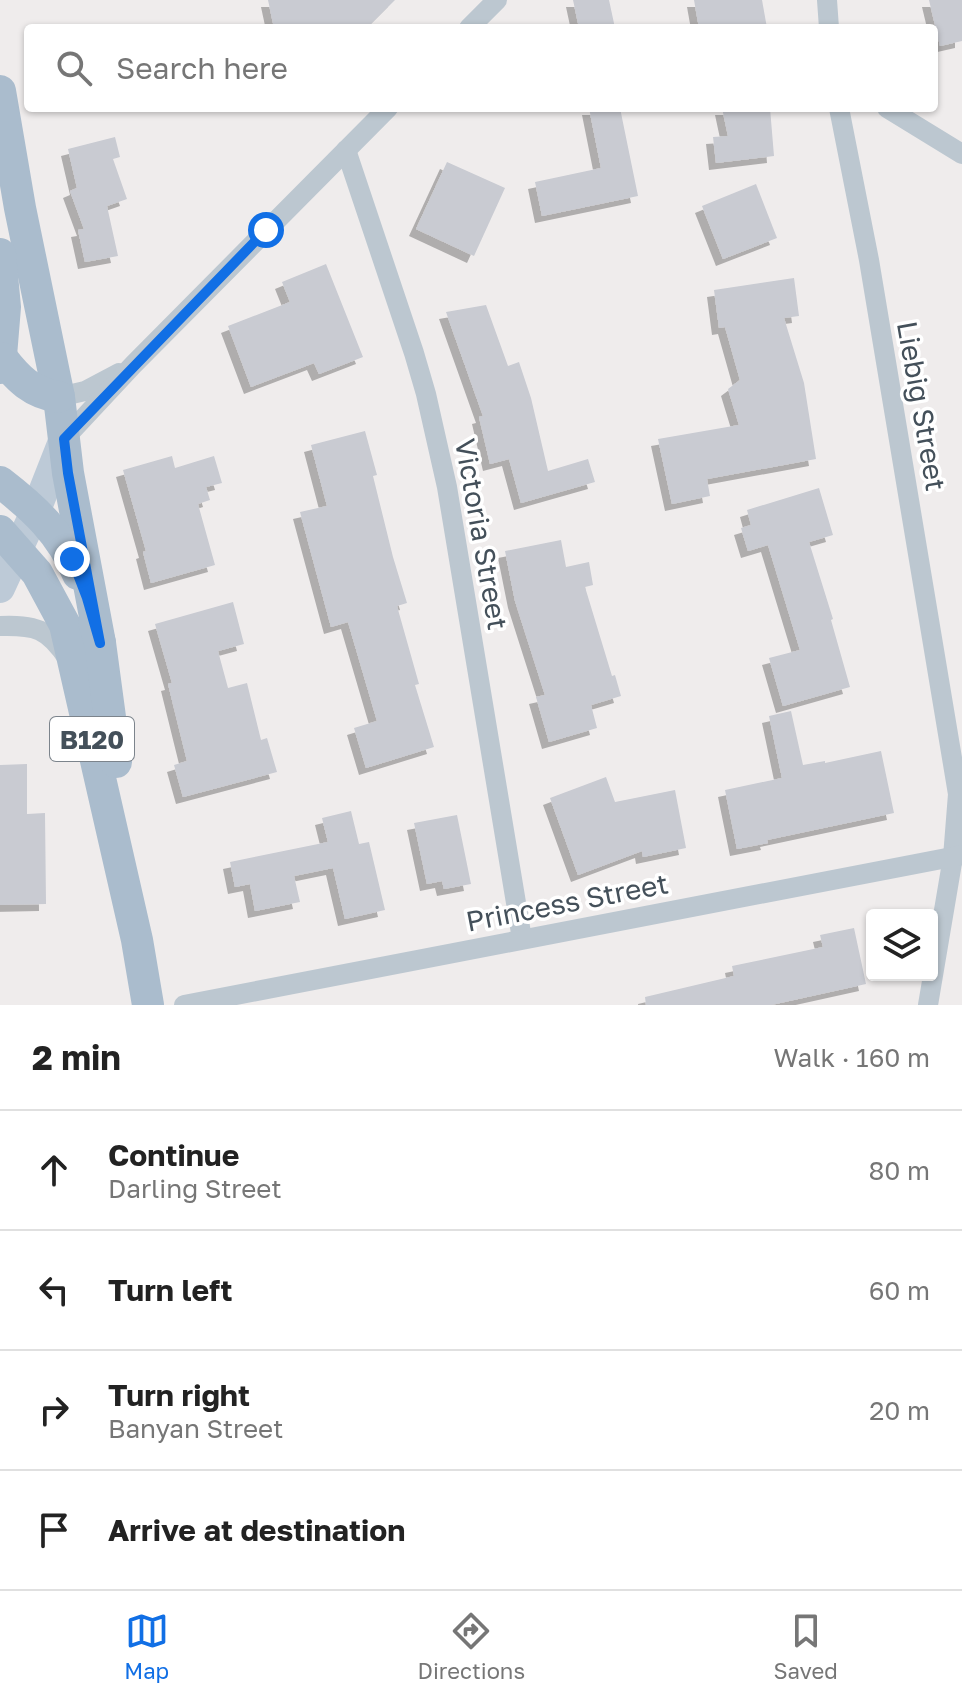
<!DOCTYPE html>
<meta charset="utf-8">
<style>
:root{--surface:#fff;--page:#f6f6f6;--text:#222;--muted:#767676;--line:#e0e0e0;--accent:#116fe5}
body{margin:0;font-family:"Golos Text",sans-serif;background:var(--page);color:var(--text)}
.controls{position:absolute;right:24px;bottom:24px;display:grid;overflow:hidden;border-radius:8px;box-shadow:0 2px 6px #0004}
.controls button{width:72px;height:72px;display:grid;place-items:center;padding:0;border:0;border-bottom:2px solid var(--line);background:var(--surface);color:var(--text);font:40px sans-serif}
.stop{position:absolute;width:24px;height:24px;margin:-18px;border:6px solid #116fe5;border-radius:50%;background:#fff}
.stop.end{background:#116fe5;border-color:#fff;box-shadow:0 2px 8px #0008}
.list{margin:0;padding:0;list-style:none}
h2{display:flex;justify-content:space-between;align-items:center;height:104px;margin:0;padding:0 32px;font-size:34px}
h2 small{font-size:26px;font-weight:400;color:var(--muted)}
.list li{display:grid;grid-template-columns:52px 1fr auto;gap:24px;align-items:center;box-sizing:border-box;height:120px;padding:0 32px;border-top:2px solid var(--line)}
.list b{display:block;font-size:30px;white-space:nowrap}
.list p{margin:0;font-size:26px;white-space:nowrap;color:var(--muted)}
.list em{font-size:26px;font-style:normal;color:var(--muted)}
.icon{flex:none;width:44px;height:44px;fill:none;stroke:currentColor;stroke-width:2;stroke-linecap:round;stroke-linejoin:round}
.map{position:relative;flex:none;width:962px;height:1005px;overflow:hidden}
.search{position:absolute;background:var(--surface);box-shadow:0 2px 6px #0004;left:24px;right:24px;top:24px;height:88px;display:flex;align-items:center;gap:20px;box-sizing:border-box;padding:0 28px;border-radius:8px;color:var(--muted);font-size:30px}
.sheet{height:584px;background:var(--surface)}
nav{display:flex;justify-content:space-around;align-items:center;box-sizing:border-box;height:112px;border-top:2px solid var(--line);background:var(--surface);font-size:22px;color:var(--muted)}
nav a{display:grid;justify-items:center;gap:4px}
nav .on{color:var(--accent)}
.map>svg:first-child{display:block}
</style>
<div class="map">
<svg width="962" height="1005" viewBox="0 0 962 1005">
<defs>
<filter id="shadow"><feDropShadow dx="-7" dy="7" stdDeviation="0" flood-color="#0004"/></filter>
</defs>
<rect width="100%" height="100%" fill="#efecec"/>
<!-- building -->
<g fill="#c9cbd2" filter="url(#shadow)">
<path d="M268,0H395L367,28H274Z"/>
<path d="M573,0H609L615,28H579Z"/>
<path d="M694,0H762L767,28H699Z"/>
<path d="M929,0H962V41L940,46Z"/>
<path d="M589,108H620L638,196L542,216L535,182L601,168Z"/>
<path d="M722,108H770L774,156L716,163L713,137L728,136Z"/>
<path d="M115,137L120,157L113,159L127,199L107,206L118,256L85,262L78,230L84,229L70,191L77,188L68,149Z"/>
<path d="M447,162L505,188L474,256L416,229Z"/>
<path d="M756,184L777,238L723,259L702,206Z"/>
<path d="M326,264L363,357L319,374L314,363L251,387L228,326L290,302L282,282Z"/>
<path d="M794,278L799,316L784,318L804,383L816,459L707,479L710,496L672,504L658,439L739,425L728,389L740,380L725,327L719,328L714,290Z"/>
<path d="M486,305L508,366L519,362L531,398L548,471L588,459L595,482L521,503L509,459L490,464L479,417L483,416L446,312Z"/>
<path d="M365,431L377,475L373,476L393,557L407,603L397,606L419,684L415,685L434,747L366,768L354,728L377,721L348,622L331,627L300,512L327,506L311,445Z"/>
<path d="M172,456L175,468L214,456L222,483L206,487L210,500L198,504L215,565L151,583L143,552L146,551L123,470Z"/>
<path d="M819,488L833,535L809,542L833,619L831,620L850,687L783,706L769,658L800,650L768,545L748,551L741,528L751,525L747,510Z"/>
<path d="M561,540L566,567L589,562L593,585L585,587L612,676L615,675L621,696L591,705L597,728L549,742L536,697L545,695L515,601L505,551Z"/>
<path d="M233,602L244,644L218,651L228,688L247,683L261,740L267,738L277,772L183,797L174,765L187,761L168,684L172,683L155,624Z"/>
<path d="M791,711L803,765L825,761V763L881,751L894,813L767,840L768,843L737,849L725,790L782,778L769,716Z"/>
<path d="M27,764V814L45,813L46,904L0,905V765Z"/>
<path d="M606,777L615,802L675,790L686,848L643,857L642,851L578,875L550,798Z"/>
<path d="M351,811L359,844L369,842L385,910L345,919L333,868L294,876L300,902L255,911L250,884L235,887L230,862L328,842L322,818Z"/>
<path d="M457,815L471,884L444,889L442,881L427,884L414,823Z"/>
<path d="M854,928L866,984L771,1005H646L645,997L734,976L732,966L823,947L820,935Z"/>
</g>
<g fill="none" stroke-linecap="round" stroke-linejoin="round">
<!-- street -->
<g stroke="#bcc7d0" stroke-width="20">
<path d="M827,0L829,28"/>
<path d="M469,28L497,0"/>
<path d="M839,108L869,260L958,794L953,857L928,1005"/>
<path d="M887,108L962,154"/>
<path d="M346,150L414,353L426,394L447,487L522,939"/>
<path d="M59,397L85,391L119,373"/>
<path d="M64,439L133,365L388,108"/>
<path d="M0,626C35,625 48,628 68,659"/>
<path d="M184,1005L962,855"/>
</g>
<!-- secondary -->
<path stroke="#bdcad7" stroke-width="30" d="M0,588L36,510L64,439"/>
<!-- primary -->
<g stroke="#aabccd" stroke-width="32">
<path d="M0,91L20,208L59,397L68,473L100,643"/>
<path d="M0,254L5,307L0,368"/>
<path d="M2,358C18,379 32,393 59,397"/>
<path d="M0,482C35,509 61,533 78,574"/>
<path d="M0,531L37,573L65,625L137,940L148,1005"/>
<path d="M94,622L100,643L116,762"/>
</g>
</g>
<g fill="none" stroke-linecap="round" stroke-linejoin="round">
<!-- route -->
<path stroke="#116fe5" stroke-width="10" d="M72,559L87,598L100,643L68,473L64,439L266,230"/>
</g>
<g text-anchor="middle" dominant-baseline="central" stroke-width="7" stroke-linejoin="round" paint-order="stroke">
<!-- shield labels -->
<rect fill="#fff" stroke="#7c848c" stroke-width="2" x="50" y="717" width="84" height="44" rx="6"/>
<g font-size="26" font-weight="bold" fill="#44505a">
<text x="92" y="739">B120</text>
</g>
<!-- street labels -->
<g font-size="28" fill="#44505a" stroke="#fff">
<text transform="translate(922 406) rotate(80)">Liebig Street</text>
<text transform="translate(482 534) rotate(80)">Victoria Street</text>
<text transform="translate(567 902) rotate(-11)">Princess Street</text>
</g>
</g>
</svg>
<div class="controls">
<button><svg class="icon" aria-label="layers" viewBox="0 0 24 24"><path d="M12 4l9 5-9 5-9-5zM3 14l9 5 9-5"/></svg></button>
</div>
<div class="stop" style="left:266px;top:230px"></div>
<div class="stop end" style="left:72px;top:559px"></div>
<div class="search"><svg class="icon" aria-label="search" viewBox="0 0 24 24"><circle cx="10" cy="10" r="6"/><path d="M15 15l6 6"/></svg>Search here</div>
</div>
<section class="sheet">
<h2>2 min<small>Walk · 160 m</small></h2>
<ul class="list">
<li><svg class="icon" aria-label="ahead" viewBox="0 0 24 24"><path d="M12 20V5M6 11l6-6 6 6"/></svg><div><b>Continue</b><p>Darling Street</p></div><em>80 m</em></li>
<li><svg class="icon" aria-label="left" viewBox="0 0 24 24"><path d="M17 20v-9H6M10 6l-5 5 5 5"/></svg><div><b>Turn left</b></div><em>60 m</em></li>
<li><svg class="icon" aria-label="right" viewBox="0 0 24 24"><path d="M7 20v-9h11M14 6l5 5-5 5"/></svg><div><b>Turn right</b><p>Banyan Street</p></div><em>20 m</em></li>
<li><svg class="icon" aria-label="arrive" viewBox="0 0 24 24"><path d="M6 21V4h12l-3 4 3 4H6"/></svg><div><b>Arrive at destination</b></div></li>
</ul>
</section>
<nav>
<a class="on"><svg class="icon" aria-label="map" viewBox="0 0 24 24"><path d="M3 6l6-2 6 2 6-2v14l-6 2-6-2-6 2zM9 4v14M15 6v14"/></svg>Map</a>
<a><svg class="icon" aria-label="directions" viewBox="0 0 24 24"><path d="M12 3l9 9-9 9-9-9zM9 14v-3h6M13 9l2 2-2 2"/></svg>Directions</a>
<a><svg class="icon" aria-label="saved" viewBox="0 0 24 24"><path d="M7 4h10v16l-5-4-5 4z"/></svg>Saved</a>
</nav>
